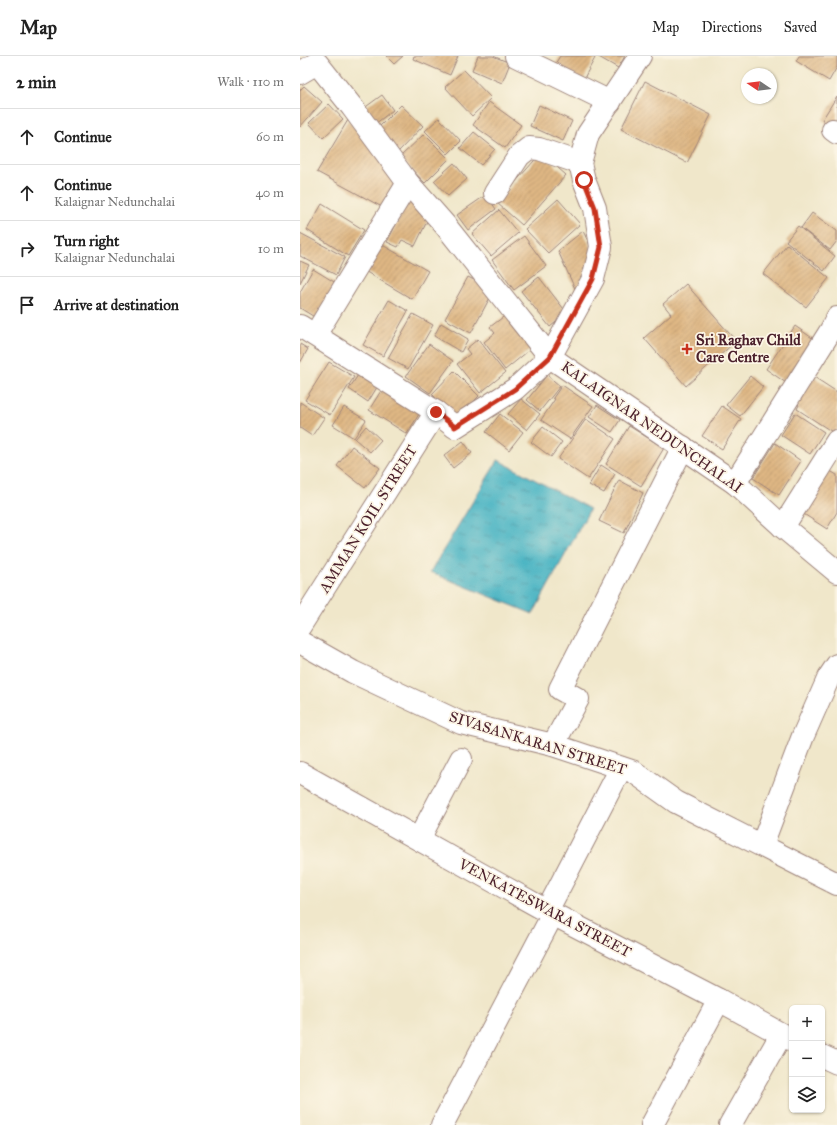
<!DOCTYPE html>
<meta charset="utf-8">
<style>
:root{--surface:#fff;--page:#f2f2f2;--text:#222;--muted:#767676;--line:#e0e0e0}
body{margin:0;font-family:"IM FELL Great Primer",serif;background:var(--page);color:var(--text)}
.controls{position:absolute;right:12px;bottom:12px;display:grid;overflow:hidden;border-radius:6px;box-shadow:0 1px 3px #0004}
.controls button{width:36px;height:36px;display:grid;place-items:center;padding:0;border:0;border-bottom:1px solid var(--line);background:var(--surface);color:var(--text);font:20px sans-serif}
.compass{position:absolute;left:441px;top:12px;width:36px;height:36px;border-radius:50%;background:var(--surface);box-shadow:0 1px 3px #0004;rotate:283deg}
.stop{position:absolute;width:12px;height:12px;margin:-9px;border:3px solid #c8321e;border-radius:50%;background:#fff}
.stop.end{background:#c8321e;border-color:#fff;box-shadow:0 1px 4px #0008}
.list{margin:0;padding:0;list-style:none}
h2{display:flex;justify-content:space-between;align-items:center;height:52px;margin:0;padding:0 16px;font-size:17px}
h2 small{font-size:13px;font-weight:400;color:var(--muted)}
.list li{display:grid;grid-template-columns:26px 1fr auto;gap:12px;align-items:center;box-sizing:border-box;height:56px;padding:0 16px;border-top:1px solid var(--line)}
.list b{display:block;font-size:15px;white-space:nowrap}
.list p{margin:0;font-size:13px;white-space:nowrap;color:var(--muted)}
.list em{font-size:13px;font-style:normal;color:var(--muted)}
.icon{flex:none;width:22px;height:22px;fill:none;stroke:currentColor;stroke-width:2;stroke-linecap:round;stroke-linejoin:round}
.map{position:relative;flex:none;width:537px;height:1069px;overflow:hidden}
header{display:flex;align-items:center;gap:24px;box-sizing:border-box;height:56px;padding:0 20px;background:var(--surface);border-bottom:1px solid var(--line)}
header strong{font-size:19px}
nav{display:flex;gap:22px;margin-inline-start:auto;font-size:14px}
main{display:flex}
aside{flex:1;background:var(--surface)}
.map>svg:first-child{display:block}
</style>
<header>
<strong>Map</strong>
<nav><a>Map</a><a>Directions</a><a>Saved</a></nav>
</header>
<main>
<aside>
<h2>2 min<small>Walk · 110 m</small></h2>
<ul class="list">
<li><svg class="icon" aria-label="ahead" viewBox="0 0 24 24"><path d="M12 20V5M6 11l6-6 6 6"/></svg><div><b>Continue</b></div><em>60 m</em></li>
<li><svg class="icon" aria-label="ahead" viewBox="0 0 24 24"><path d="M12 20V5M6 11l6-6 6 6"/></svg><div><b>Continue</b><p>Kalaignar Nedunchalai</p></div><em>40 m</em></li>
<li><svg class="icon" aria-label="right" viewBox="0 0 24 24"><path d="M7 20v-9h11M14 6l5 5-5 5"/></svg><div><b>Turn right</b><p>Kalaignar Nedunchalai</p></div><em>10 m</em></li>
<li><svg class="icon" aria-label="arrive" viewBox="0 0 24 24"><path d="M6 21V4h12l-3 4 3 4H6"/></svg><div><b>Arrive at destination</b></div></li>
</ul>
</aside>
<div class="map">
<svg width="537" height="1069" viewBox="0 0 537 1069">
<defs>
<pattern id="water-ripples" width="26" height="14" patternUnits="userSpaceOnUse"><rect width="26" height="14" fill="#45b2c2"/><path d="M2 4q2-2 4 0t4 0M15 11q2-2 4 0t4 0" fill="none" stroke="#3c909e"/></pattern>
<pattern id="building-hatch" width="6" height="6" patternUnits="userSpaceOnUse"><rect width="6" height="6" fill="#dfb784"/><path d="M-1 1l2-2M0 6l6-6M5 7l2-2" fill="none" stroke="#b7946c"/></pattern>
</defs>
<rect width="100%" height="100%" fill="#fcf5e5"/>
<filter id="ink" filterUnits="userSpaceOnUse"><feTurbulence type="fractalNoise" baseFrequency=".025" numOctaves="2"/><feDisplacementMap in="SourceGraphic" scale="8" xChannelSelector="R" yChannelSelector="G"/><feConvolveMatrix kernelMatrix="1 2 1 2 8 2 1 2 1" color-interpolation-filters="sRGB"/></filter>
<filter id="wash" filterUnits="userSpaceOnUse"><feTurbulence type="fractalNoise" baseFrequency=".012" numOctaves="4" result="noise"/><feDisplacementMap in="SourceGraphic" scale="16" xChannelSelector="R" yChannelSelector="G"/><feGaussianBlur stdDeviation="0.9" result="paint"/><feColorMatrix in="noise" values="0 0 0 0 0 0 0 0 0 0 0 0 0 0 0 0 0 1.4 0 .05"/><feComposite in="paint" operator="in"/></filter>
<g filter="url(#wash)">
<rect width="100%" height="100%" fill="#f0e7ca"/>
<!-- water -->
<path fill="url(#water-ripples)" stroke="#486876" d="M198,404L290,453L233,558L130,516Z"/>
<g id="blocks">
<!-- building -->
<g fill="url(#building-hatch)">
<path d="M86,0H103L94,8Z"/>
<path d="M114,0H158L150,19L113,3Z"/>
<path d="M178,0H193L210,7L202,27L172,14Z"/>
<path d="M260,0H292L295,2L283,24L255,8Z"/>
<path d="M297,0H325L318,12Z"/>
<path d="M499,0H537V11L529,25L496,5Z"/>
<path d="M164,14L191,42L172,60L145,31Z"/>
<path d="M345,25L411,59L387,107L321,73Z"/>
<path d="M4,30L22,46L0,71V34Z"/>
<path d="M82,39L93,54L75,68L63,53Z"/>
<path d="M537,40V74L522,64Z"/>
<path d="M189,46L221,69L205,92L173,69Z"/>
<path d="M29,48L43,63L23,82L9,67Z"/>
<path d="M101,49L123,70L98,96L76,74Z"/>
<path d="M239,49L272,65L263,85L230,70Z"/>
<path d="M139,62L161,85L148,98L125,75Z"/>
<path d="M48,64L98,124L82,151L17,116Z"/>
<path d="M174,76L195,93L181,109L160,92Z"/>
<path d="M124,78L149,103L125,127L100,101Z"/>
<path d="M241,97L266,119L222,169L197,147Z"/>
<path d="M154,107L167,123L148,140L134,125Z"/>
<path d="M112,138L130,159L115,190L102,184L98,191L87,186Z"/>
<path d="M186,139L196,153L168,174L157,159Z"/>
<path d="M258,143L280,168L248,197L225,173Z"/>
<path d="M22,148L64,174L48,200L7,174Z"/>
<path d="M199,154L218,177L191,200L172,178Z"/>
<path d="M512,157L537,175V185L530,194L501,172Z"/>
<path d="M498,170L535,200L524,215L486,185Z"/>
<path d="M283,175L294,198L276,235L258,195Z"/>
<path d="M0,177L45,201L36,219L0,200Z"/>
<path d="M224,180L246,210L214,234L192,204Z"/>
<path d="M79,187L128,215L112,243L63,214Z"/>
<path d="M487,188L529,222L506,251L463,218Z"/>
<path d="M0,205L9,209L0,227Z"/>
<path d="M13,213L36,227L16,262L0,252V236Z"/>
<path d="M168,221L194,234L171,277L145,263Z"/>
<path d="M239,221L267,257L250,271L221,235Z"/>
<path d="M386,228L436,285L386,330L344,282L371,258L363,248Z"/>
<path d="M89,244L108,255L83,300L63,289Z"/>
<path d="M113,258L133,269L108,313L88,302Z"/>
<path d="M207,258L233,291L205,314L184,286L195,277L190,271Z"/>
<path d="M141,267L168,283L161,296L134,280Z"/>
<path d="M495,270L518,286L489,329L466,313Z"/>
<path d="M178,283L205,317L180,337L157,308L170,298L166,293Z"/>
<path d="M0,288L8,293L0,307Z"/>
<path d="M129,288L153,305L130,337L106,320Z"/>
<path d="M29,306L54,321L30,359L5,344Z"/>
<path d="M154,315L179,340L157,363L132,338Z"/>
<path d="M60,316L79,328L68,346L49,333Z"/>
<path d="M247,319L260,330L240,355L227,344Z"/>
<path d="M450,320L463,331L440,360L426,349Z"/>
<path d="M514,321L537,336V373L534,377L497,353L499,349L497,347Z"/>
<path d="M262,329L293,350L270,383L241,364L255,343L253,342Z"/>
<path d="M84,330L122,353L107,378L69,354Z"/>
<path d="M221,343L240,358L227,374L208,358Z"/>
<path d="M0,346L24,362L12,380L0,372Z"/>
<path d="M297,349L320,364L312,376L289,361Z"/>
<path d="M422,350L441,363L422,393L402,380Z"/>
<path d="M44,351L66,364L54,382L33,369Z"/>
<path d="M495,357L524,376L510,398L481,379Z"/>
<path d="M200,358L223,376L209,394L186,376Z"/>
<path d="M286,363L315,383L288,423L258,403Z"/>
<path d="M66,370L81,384L70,396L55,383Z"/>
<path d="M329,370L364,392L341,430L306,408Z"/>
<path d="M243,371L262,386L251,401L231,386Z"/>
<path d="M163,385L172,397L153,412L144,400Z"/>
<path d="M475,387L501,405L479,439L453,422Z"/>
<path d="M52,390L80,412L65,432L37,410Z"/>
<path d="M301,409L315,418L304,437L289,429Z"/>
<path d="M525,412L537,419V456L527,473L499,455Z"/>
<path d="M319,424L343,437L324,477L299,465Z"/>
</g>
</g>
</g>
<g filter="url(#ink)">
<use href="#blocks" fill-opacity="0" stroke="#9d837a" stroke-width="1"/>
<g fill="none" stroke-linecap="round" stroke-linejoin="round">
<!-- minor casing -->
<g stroke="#9d837a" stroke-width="24">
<g id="minor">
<path d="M216,0L310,46"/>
<path d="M0,17L17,7L52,51L108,127L145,169L250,301L293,223L301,191L295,152L284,124L280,107L288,78L340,0"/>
<path d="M533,74L537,77"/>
<path d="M195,137L219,100L229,92L239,93L280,107"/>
<path d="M0,270L136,356L155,371L215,333L250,301L435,427L483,471L537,516"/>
<path d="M15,279L108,127"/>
<path d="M435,427L531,274L537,262"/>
<path d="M483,471L537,385"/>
<path d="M0,570L136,356"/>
<path d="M0,586L53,616L161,667L253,689L334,716L376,746L537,828"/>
<path d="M253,689L278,643L260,633L383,391"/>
<path d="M0,717L247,855L419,944L492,984"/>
<path d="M119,783L161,703"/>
<path d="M462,789L503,680L529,621L537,609"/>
<path d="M247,855L321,712"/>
<path d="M522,1000L537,1007"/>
<path d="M142,1069L253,858"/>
<path d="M352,1069L419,944"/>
<path d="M430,1069L481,979"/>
</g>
</g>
<!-- minor -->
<use href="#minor" stroke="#fff" stroke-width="22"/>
</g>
</g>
<g fill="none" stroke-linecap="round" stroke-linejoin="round" filter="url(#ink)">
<!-- route -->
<path stroke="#c8321e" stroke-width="5" d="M136,356L155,371L215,333L250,301L293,223L301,191L295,152L284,124"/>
</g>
<!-- markers -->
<path fill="#c8321e" stroke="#fcf5e5" stroke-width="1.5" d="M385 287h4v4h4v4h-4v4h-4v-4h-4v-4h4z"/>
<g text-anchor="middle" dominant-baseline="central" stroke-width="3.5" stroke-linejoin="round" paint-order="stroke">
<!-- poi labels -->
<g font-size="15" font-weight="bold" fill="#4a1f2b" stroke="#fcf5e5" text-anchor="start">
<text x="396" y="284">Sri Raghav Child<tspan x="396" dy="17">Care Centre</tspan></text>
</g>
<!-- street labels -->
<g font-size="15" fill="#4a1f2b" stroke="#fcf5e5">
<text transform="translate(352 371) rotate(35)">KALAIGNAR NEDUNCHALAI</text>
<text transform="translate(68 463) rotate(-58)">AMMAN KOIL STREET</text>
<text transform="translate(238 687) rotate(17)">SIVASANKARAN STREET</text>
<text transform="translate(245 852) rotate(28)">VENKATESWARA STREET</text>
</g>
</g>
</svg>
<div class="controls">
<button>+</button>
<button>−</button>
<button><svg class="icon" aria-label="layers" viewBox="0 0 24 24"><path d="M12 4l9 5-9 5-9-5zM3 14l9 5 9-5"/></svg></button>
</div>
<svg class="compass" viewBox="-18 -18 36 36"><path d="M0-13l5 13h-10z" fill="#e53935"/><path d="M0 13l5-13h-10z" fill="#767676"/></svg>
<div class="stop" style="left:284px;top:124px"></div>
<div class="stop end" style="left:136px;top:356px"></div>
</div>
</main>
